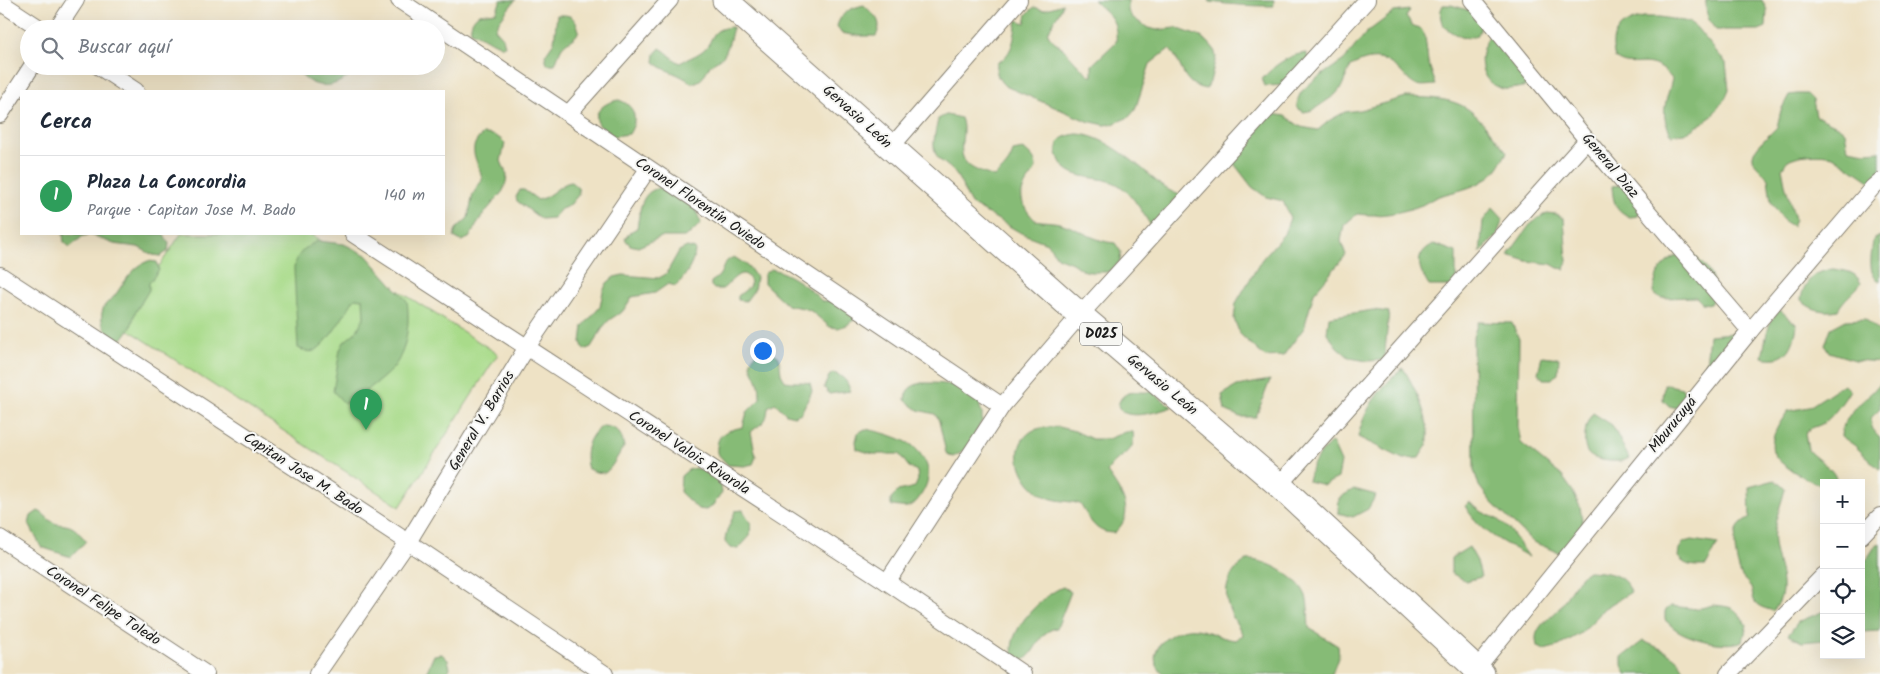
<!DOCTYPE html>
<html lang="es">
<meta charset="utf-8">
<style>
:root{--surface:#fff;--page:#f6f6f7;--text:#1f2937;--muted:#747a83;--line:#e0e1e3;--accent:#0b8043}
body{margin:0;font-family:Kalam,sans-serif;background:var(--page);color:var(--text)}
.controls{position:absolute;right:15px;bottom:15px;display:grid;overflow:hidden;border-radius:0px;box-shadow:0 5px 20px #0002}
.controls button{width:45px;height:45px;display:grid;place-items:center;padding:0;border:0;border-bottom:1px solid var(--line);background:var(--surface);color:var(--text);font:25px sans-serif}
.you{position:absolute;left:762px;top:350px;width:18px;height:18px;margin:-12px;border:4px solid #fff;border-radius:50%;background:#1a73e8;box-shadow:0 0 0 8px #1a73e833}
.badge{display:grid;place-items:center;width:32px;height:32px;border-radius:50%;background:var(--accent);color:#fff;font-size:16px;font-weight:700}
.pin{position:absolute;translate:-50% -41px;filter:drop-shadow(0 1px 2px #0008)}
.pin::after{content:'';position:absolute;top:26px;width:18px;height:15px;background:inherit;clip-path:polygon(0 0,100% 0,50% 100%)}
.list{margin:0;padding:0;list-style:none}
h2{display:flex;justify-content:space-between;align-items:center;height:65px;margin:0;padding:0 20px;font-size:21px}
h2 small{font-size:16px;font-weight:400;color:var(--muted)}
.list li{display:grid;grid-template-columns:32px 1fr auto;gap:15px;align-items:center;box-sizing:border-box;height:80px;padding:0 20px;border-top:1px solid var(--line)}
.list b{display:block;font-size:19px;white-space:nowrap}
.list p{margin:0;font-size:16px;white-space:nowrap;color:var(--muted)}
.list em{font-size:16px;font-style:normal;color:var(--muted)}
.icon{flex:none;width:28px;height:28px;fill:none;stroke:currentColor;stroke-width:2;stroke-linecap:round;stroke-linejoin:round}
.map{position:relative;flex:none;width:1880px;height:674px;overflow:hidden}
.search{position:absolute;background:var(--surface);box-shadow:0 5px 20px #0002;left:20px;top:20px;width:425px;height:55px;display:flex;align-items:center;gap:12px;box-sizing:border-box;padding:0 18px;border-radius:28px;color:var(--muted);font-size:19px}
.panel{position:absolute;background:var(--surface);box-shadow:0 5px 20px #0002;left:20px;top:90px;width:425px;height:145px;border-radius:0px}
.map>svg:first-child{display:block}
</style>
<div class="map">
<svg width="1880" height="674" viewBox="0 0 1880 674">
<rect width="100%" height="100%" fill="#f6f6f2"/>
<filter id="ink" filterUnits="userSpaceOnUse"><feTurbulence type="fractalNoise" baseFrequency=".02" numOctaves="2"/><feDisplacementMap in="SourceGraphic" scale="10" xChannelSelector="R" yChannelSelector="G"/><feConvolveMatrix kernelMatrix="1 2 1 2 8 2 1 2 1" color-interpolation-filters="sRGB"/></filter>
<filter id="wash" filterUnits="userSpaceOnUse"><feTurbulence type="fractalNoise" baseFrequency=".0096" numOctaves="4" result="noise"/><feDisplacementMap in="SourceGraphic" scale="20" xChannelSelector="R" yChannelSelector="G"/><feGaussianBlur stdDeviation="1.12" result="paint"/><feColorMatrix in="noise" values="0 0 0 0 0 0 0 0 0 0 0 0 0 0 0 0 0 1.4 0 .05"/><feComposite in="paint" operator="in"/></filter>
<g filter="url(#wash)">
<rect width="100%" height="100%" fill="#eee2c5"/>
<!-- green -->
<path fill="#a9db8a" stroke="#627c53" d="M181,234H310L498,354L400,507L120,324Z"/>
<!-- forest -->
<g fill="#86bb76" stroke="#516c49">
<path d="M501,0H516C512,3 496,25 495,29L503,38L505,46H501L471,31C470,24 473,18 479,14L496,12Z"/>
<path d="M1093,0H1128V11L1133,18L1148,28L1157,30L1176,28L1201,37L1208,42L1214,49L1216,57L1210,82L1206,89C1180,85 1184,63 1169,49L1150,64L1135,110L1129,117L1113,124L1105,125L1087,121L1005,86C997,78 996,74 997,63C1014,54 1014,37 1017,20L1025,23L1027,14L1034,7L1043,10L1063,4C1059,15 1051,23 1048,34C1052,40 1055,42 1060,46C1071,55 1079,68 1092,77V65L1116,42C1118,18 1108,15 1093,0Z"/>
<path d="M1209,0H1274L1273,6C1252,6 1231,5 1210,2Z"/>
<path d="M1706,0H1762L1767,10L1766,27L1759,30H1716C1708,21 1705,12 1706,0Z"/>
<path d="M864,5C874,16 884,20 876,36H859L841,33L837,26C841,12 851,8 864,5Z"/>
<path d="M1443,5H1451L1478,13C1483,22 1482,27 1477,36C1458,41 1432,26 1443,5Z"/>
<path d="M1410,10L1406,17L1412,25L1421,29L1425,36L1428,62L1436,85C1430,85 1422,87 1416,85C1410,83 1406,77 1401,72C1384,56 1372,55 1351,66L1341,88L1335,95L1313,110L1304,112L1297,108L1298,99L1301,92L1313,81L1344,60L1366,33L1394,12Z"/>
<path d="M557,15C564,15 571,14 575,21C586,38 567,38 561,49C559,53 557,59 555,64H547L545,55L554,42Z"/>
<path d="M1643,17H1660L1689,22L1696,27L1726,63L1729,89L1726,97L1711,117L1689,132L1672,135C1658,114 1667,101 1672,79C1668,74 1663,68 1657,66C1643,59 1629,69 1615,58C1608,32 1619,24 1643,17Z"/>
<path d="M733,27C731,35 729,46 725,53C722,60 717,59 713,63C703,71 707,81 691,83C680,73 665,72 654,62L655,54L660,48C668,52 672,59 680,63C686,59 694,57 701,52C716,42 707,28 733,27Z"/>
<path d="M1491,34L1537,81L1531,86C1522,86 1513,90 1503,89C1477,83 1476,51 1491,34Z"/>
<path d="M1306,53L1311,64L1288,85L1265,86L1262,79C1274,66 1287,55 1306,53Z"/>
<path d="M292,66H354V72C341,84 323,91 307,80C301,76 297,70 292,66Z"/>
<path d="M1797,94H1807L1813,100L1816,116L1839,127L1845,132L1848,149L1865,152L1880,151V188L1833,156C1823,153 1795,154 1787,161C1786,162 1783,168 1782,168L1785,184L1795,219L1792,226L1785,222L1771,202L1768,178L1752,160L1754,152L1759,145L1777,127L1781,110L1789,95Z"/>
<path d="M1406,97C1428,98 1455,97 1473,113C1486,124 1496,139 1507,152C1501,163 1497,172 1486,179C1472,189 1455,191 1439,196C1433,198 1428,202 1422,205C1401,213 1379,217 1357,214L1344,225L1341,241L1346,255L1314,293L1304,328L1283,356L1265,357L1240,334L1234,319L1236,303L1262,259L1284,234L1290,218L1283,201L1266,197L1252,187L1232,161L1230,145L1267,113L1285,116L1301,127L1318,130L1330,120L1345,112L1360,110Z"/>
<path d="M619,100C636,106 638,120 629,134L614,136C610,133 603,130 600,126C589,112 607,101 619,100Z"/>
<path d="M946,115L961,118C964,126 963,133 962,142C959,167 974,169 994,177C1003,170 1011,162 1013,151L1023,149C1062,177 995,180 1035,220C1044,222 1054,221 1063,224C1081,230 1096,242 1115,243L1121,252L1120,261L1114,268L1107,272H1090L1082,270L1072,263L1057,257L1047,243L1021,233L971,204C965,195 963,185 957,176C953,169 946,165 940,160C929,149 936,132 938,119Z"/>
<path d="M483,134C493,134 498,136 505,143L501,161L507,175L506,182L503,191L482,216L469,238L461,241L454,237L456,229L468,218L473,194L482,180C480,162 464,149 483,134Z"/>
<path d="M1077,134C1101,135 1127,156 1145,171C1156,181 1165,190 1180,195L1151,226C1142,212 1134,196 1120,186C1102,173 1066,184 1058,156C1056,151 1057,145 1059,141C1063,136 1071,135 1077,134Z"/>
<path d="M571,182L578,188L579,194L569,206L561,209L553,218L541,219L517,201L516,197L520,190H524L538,200C551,197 559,184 571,182Z"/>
<path d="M1630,184L1640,208L1638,216L1630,217C1615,210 1613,202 1612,186Z"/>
<path d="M659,188H668L695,208L701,223L691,233L684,237H661L638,247L630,245L625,239L630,232L637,228C640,211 640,192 659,188Z"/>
<path d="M1493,208L1503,219L1497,235L1480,253L1483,221Z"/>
<path d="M1547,213L1556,214L1564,219L1567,261L1565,269L1558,268L1551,264L1527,261L1508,255L1532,222Z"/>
<path d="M63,234H163L169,243L168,251L161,256L153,255L138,247L114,244L91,235L83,236L70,247L64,242Z"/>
<path d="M1880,236V281C1866,275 1872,253 1873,240Z"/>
<path d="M318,241L344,244L366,255L407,301C410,322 407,353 392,369C381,381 365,391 352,402L344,403L333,391L340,350L344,342L357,331L364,317L363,299L355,298C347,310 327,346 314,351C309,353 303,350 298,348L294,268C297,253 305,247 318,241Z"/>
<path d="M1434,244L1456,252V278L1453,286H1429C1419,270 1412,254 1434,244Z"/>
<path d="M687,247L695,249C695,262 685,277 676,286L668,284L655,293L632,297L623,311L609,320L604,326L591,347L584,350L581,342L583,326L600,307L603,291L607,283L614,277L623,275L659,278L666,274L679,251Z"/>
<path d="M1689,250C1704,265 1724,282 1710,304L1702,303L1696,297L1661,298L1654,294C1654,268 1667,260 1689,250Z"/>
<path d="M734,257L748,266L756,277L754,290L746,301L738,300V296L749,287L751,282C742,262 730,285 722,289H714L711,286V282C713,280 716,279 718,277C725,269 721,262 734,257Z"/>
<path d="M148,261L157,262L159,270L149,283V290L135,313L131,327L122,339L118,340C104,334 97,318 105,305C109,300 113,299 116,294C125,281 133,267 148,261Z"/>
<path d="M771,269C790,273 808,287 822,301H839L858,317L847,325L838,328L830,327L811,311L803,308L787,305L764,283V274Z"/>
<path d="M1833,269C1846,271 1855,271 1861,283C1854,293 1844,298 1838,310C1825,313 1810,310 1801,300C1803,282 1815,271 1833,269Z"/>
<path d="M1373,310L1389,312L1384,360L1367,361L1350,358L1337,347L1327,333L1329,317Z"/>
<path d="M1780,310L1797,325C1794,347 1787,363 1762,357C1766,341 1766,321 1780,310Z"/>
<path d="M1865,319L1880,331V362L1855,360L1829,352L1825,345L1831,328L1846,320Z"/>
<path d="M1478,322L1512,323L1519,339L1518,427L1521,443L1562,476L1572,490L1580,507L1583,526L1568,556L1533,542L1492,503L1479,486L1474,470L1473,337Z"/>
<path d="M1733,333L1734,341L1713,371L1706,365L1709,335Z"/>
<path d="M764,350L772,352L779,357L781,374L785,381C794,383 801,381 810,383L812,391L801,413L794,416L786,414L775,403L768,407C767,424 762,422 751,432L756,457L753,464L744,466L728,465L717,453C716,432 726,431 743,427L747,412L760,399C760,394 760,387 758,382C752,367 743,359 764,350Z"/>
<path d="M1542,356L1559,358L1558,373L1552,379H1543L1538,373Z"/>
<path d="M1403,368C1414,386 1433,423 1427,445C1425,449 1421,454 1419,458L1403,459L1358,437C1364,409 1381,386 1403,368Z"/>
<path d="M833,373C844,376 848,382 850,391L829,394L824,387L829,376Z"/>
<path d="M1270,380L1256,417H1240L1225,410L1222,395L1237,386Z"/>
<path d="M921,383C943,383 969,383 981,405L979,404L982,413V421L966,450L953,457L946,453L939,421L935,414L918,410L905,400C906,389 911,386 921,383Z"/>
<path d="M1880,383V409L1871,418C1871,427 1873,432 1880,438V470L1854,445L1841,436C1842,414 1867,400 1880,383Z"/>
<path d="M1664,384L1682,388L1685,395L1684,403L1677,408L1669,406L1663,400Z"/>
<path d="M1844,384L1850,390C1845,399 1833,416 1825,422C1817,428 1812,425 1805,434L1808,450C1817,461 1836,468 1837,483H1824V487C1811,481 1777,466 1773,451C1769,437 1781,421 1788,411L1809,407Z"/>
<path d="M1152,392L1172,407C1161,411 1134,419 1123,412C1121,411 1119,408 1118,406C1122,388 1137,393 1152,392Z"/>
<path d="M1593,413L1612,425L1629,458C1622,462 1618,461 1610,461C1591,459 1583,456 1585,435C1586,425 1587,421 1593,413Z"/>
<path d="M603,426C617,427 622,433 624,447C617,456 613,467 605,473L596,472L588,469C583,453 588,434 603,426Z"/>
<path d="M1058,427L1075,431L1092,439H1108L1125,432H1133C1137,457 1116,453 1107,472C1120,491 1138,513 1114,533C1094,533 1090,519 1080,504C1067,500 1054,502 1043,495C1022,483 1006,447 1032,431C1040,427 1050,427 1058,427Z"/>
<path d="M865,429C878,431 903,438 913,446C931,463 933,478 919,498C916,502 913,506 907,507C902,508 896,506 891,506V498L898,491L915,487L918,480L917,471L909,467L899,454H873L857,449L856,441L858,433Z"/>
<path d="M1332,442L1341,462L1338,478L1324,485L1308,481C1312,462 1318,455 1332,442Z"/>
<path d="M695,468C713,472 720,473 722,493L713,505L706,510L698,509L680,492L681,476L688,470Z"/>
<path d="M1775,480L1785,489C1782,502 1776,516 1774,530C1770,558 1795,586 1773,611C1768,609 1762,608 1758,605C1752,601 1753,593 1751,587C1748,582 1743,580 1741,575C1736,563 1732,540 1738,528C1741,523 1745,521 1750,518L1749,487Z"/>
<path d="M1354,489L1376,495L1368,509L1353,517L1338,513L1339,498Z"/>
<path d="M1469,502L1482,512L1497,519L1510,530L1529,557C1503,542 1481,533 1465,506Z"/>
<path d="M743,510L751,524L750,536L738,549L730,548L725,542C725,531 732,521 735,511Z"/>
<path d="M38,511C46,514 46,519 53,522C57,525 60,524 65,525C75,526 80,534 86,541L71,557L41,547L29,524L31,516Z"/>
<path d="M1692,540L1718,544L1706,566C1694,566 1686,567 1678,557L1679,549L1684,542Z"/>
<path d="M1880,543V631L1861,632V568L1876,545Z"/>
<path d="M1469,547L1477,561L1481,577L1466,581L1451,573V558Z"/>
<path d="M1247,560C1267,559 1299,577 1306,596C1309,606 1308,618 1309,628L1338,646L1339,655L1332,674H1163C1156,666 1153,660 1157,650C1161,641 1165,639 1173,634C1199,620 1212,638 1236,640L1243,635C1239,627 1233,619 1230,611C1221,590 1230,570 1247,560Z"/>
<path d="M1588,571C1606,572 1624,573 1631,592L1603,609L1598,616L1581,633L1559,646L1544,650L1537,646C1536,640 1535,636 1538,631C1542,622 1550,618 1557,611C1568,599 1573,579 1588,571Z"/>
<path d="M1063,587L1071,592L1057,628C1036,632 1039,652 1022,661L1014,658C1003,634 1042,595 1063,587Z"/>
<path d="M1713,605C1735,607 1735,608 1747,625L1743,641C1727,648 1692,640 1677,630C1673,628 1669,623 1665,620V611L1671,606L1697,609Z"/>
<path d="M1824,611V640L1802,642L1788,635L1798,622Z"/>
<path d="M1643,641C1658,648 1682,655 1685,674H1626L1622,665V657Z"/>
<path d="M442,654L448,660L450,668L446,674H423L427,671L434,655Z"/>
</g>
</g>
<g filter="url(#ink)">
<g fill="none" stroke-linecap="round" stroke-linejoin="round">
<!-- street casing -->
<g stroke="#857f70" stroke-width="18">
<g id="street">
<path d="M399,0L1002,406"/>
<path d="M1472,0L1587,140L1750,331"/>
<path d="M0,2L41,29"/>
<path d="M57,29L76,0"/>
<path d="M98,66L136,91"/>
<path d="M569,113L670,0"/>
<path d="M0,115L32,66"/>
<path d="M891,147L1019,0"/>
<path d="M353,234L887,582L1023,674"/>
<path d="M0,275L408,542L605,674"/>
<path d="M1279,485L1587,140"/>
<path d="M1861,536L1880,516"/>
<path d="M0,538L206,674"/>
<path d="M887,582L1002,406L1080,315L1367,0"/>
<path d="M317,674L408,542L527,347L648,169"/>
<path d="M1472,674L1750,331L1873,187L1880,181"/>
<path d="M1728,674L1824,575"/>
</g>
</g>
<!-- primary casing -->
<g stroke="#857f70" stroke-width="27">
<path id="primary" d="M725,0L1080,315L1279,485L1482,674"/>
</g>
<!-- street -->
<use href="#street" stroke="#fff" stroke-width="16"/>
<!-- primary -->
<use href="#primary" stroke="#fff" stroke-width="25"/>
</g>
</g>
<g text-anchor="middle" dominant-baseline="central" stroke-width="4" stroke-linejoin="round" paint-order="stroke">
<!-- shield labels -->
<rect fill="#f6f6f2" stroke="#5d5d5c" stroke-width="1" x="1080" y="322.5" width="42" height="23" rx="4"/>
<g font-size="14" font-weight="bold" fill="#1c1c1c">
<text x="1101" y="334">D025</text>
</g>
<!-- street labels -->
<g font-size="15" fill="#1c1c1c" stroke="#f6f6f2">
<text transform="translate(857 117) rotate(42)">Gervasio León</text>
<text transform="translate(1610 166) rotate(50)">General Diaz</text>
<text transform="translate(700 204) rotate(34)">Coronel Florentín Oviedo</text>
<text transform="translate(1162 385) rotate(40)">Gervasio León</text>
<text transform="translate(482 421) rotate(-59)">General V. Barrios</text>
<text transform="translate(1673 425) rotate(-51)">Mburucuyá</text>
<text transform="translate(689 453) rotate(33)">Coronel Valois Rivarola</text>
<text transform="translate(303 474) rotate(33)">Capitan Jose M. Bado</text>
<text transform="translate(103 606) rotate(33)">Coronel Felipe Toledo</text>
</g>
</g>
</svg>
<div class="controls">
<button>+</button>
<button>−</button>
<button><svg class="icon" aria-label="locate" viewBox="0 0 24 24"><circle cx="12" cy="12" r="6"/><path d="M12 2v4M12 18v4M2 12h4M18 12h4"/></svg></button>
<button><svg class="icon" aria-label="layers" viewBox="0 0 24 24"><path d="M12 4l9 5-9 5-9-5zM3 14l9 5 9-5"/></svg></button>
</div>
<div class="you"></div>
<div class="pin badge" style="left:366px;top:430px;background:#2e9e5b">1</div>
<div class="search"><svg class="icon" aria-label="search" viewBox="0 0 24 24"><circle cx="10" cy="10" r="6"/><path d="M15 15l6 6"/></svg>Buscar aquí</div>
<section class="panel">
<h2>Cerca<small></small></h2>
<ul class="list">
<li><span class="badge" style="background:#2e9e5b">1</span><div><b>Plaza La Concordia</b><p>Parque · Capitan Jose M. Bado</p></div><em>140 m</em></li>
</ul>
</section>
</div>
